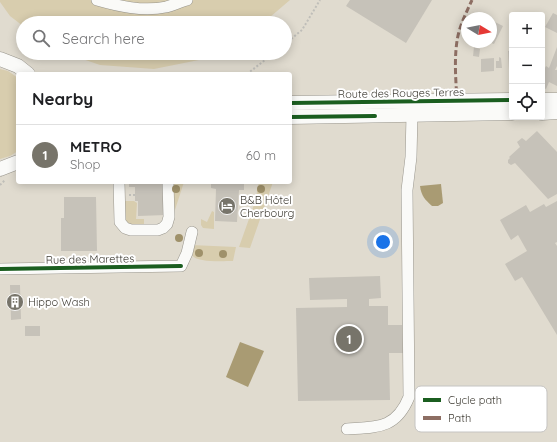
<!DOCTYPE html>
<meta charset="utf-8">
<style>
:root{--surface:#fff;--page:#f6f6f6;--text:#202124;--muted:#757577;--line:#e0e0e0;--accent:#77746a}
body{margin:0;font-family:Quicksand,sans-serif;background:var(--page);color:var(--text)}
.controls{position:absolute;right:12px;top:12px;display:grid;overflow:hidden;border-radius:4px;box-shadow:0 2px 10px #0003}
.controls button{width:36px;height:36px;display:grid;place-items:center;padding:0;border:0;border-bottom:1px solid var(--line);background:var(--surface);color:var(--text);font:20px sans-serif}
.compass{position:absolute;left:461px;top:12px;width:36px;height:36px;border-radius:50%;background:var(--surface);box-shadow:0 2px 10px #0003;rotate:100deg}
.you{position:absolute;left:383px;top:242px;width:14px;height:14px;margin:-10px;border:3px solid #fff;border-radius:50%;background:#1a73e8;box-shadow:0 0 0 6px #1a73e833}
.badge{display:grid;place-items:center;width:26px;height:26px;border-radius:50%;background:var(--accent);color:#fff;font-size:13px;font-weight:700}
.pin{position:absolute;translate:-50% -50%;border:2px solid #fff;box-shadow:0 1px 4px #0006}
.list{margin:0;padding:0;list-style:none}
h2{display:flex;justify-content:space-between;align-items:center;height:52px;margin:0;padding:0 16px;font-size:17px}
h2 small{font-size:13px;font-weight:400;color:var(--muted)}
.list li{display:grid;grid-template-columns:26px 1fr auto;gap:12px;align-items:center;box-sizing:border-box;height:60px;padding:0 16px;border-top:1px solid var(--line)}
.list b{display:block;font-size:15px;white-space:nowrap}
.list p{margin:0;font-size:13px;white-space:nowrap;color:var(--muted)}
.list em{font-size:13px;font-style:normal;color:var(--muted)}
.icon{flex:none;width:22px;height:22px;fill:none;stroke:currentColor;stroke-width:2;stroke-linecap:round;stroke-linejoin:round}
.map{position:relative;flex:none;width:557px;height:442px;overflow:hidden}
.search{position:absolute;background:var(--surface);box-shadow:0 2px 10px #0003;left:16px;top:16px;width:276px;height:44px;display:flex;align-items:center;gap:10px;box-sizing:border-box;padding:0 14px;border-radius:22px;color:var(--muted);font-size:15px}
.panel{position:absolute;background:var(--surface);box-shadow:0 2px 10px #0003;left:16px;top:72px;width:276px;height:112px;border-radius:4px}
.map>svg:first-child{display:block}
</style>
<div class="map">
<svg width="557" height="442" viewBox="0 0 557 442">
<rect width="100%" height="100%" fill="#e0dbcf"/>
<!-- green -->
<g fill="#d8cdae">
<path d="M0,0H290L263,23H23V26L10,16L0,2Z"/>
<path d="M65,53H215L199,60L154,69L100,65Z"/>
<path d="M0,69L8,71L18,78V151L10,156L0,159Z"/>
<path d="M170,182H184L174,213Z"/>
<path d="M259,182H273L250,248L239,247L255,202Z"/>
<path d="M125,201H134L137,203L136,219H144V227L126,224L123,204Z"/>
<path d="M212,211L214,212V229L203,228L201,225V219L207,222Z"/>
<path d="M191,245L236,247L233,261C224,261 196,263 192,255C190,252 191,248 191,245Z"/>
</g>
<!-- water -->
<g fill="#a99b73">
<path d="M441,184L443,203L438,206H432C425,200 421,195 420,186Z"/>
<path d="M240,342L264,351L248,387L226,377Z"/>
</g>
<!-- building -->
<g fill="#c6c2b9">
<path d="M350,0H432L406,43L346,6Z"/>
<path d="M553,13L557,15V33L545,27Z"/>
<path d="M491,20L503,26L494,44L491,43Z"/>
<path d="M474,47L480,49L479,57L473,56Z"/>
<path d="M557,47V66L555,70H557V86L549,82L546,89L542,87V74L546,66L549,68Z"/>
<path d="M512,50V69H509L508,51Z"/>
<path d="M499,57L501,58L502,68H496V61H499Z"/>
<path d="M494,58V71L481,72V59Z"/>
<path d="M537,131L557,152V194L548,199L515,163L511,165L508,163V160L510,158L509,157L520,147L517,142L522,138L526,141Z"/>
<path d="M129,182H165L166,215L138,216V201H135V187H129Z"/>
<path d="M217,182H239V184H244V190H239L237,222L215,221L216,189L211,188V183Z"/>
<path d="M64,197H96L97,251H61V218H64Z"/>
<path d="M557,201V242L555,243L557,246V335L522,277L515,281L505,264L527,251L518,235L511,240L500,220L526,205L530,212L544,204L546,207Z"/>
<path d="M380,276L381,298L369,299V306H388V325H402L403,353H389L390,400L298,401L296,308L347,307V299L310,300L309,278Z"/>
<path d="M10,285H20L21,319L11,320Z"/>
<rect x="25" y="326" width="15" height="10"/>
</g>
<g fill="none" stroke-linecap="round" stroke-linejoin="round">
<!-- minor casing -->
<g stroke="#98958c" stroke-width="12">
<g id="minor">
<path d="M97,0C118,6 143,12 166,7C173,5 180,2 187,0"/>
<path d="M119,182L120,222L125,228L131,230H158L163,228L167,224L169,217L168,182"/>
<path d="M0,269L181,266L187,253L192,232"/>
<path d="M347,429C377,427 396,429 409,397L407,190L411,157L412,115"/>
</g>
</g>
<!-- major casing -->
<g stroke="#98958c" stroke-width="15">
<g id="major">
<path d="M0,59L18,66L28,74"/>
<path d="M542,100H557"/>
<path d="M290,103L512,100"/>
<path d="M542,113L557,112"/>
<path d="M290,117L512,113"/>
<path d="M0,169L18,162"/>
</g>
</g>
<!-- path -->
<g stroke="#bfbeb9" stroke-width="2" stroke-dasharray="2 2" stroke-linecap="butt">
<path d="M285,44L302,30L320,0"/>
<path d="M247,74L274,53"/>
<path d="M0,185L5,180"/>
<path d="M129,195H135"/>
</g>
<!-- minor -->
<use href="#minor" stroke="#fafaf8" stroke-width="11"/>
<!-- major -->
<use href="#major" stroke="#fafaf8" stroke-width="14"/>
<!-- quiet -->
<path stroke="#8d6e63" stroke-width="3" stroke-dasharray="6 3" stroke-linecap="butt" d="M457,101C456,82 454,61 457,41C459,27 466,13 472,0"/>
<!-- cycleway casing -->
<g stroke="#fff" stroke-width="6">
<g id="cycleway">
<path d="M290,103L512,100"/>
<path d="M290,117L375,116"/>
<path d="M0,269L181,266"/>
</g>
</g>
<!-- cycleway -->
<use href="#cycleway" stroke="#1b5e20" stroke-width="4"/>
</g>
<!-- trees -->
<g fill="#9f916a">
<circle cx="176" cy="189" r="4"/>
<circle cx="261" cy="189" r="4"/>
<circle cx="179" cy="238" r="4"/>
<circle cx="199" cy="253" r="4"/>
<circle cx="223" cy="254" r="4"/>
</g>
<!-- icons -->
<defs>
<g id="hotel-disc" transform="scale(0.9)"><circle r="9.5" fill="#77746a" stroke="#fff"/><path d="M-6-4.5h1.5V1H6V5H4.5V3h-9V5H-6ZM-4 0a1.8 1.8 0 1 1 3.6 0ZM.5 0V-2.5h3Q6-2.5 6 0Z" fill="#fff"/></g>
<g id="building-disc" transform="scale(0.9)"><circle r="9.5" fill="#77746a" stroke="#fff"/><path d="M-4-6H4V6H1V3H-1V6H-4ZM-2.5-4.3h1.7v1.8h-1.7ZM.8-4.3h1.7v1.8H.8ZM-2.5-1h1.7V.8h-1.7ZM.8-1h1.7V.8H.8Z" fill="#fff"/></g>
</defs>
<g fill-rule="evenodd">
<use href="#hotel-disc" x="227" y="206"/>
<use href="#building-disc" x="15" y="302"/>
</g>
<g text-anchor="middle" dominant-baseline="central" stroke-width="4" stroke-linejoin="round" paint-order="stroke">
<!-- street labels -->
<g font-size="11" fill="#3f3c34" stroke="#fff">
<text transform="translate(401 93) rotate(-1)">Route des Rouges Terres</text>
<text transform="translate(90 259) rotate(-1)">Rue des Marettes</text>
</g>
<!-- poi labels -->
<g font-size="11" fill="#3f3c34" stroke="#fff" text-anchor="start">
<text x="240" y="200">B&amp;B Hôtel<tspan x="240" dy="13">Cherbourg</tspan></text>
<text x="28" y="302">Hippo Wash</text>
</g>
</g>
<!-- legend -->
<rect x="415" y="386" width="132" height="46" rx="6" fill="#fff" stroke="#c5c4c2" stroke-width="1"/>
<rect x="423" y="398" width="18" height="4" fill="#1b5e20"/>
<rect x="423" y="416" width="18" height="4" fill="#8d6e63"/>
<g font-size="11" fill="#3f3c34">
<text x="448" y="404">Cycle path</text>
<text x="448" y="422">Path</text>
</g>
</svg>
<div class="controls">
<button>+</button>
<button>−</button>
<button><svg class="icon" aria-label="locate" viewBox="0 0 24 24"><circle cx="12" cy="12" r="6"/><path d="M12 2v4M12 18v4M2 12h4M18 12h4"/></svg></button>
</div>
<svg class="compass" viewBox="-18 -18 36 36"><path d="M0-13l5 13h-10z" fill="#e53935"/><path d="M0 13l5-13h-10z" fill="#757577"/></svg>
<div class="you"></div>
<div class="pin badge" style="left:349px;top:339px">1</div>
<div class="search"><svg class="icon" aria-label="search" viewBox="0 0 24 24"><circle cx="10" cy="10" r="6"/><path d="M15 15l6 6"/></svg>Search here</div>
<section class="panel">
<h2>Nearby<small></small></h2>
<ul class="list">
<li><span class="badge">1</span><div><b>METRO</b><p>Shop</p></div><em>60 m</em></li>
</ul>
</section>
</div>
